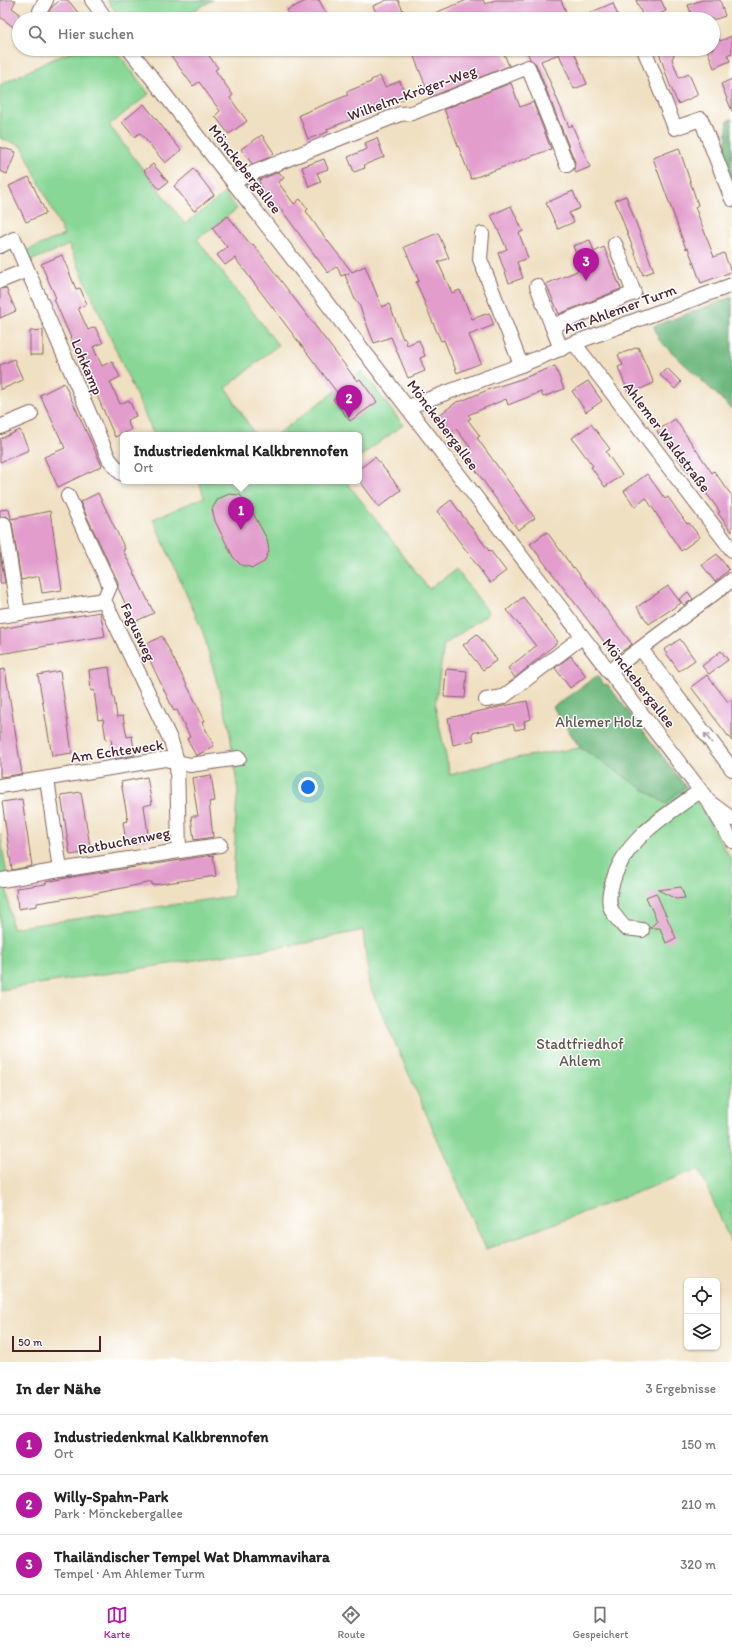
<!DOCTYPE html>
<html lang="de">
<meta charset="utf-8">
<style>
:root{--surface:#fff;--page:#f6f6f6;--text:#222;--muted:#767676;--line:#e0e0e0;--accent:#b5179e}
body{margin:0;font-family:Itim,sans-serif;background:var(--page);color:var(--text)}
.controls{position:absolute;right:12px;bottom:12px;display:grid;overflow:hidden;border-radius:6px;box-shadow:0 1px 3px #0004}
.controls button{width:36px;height:36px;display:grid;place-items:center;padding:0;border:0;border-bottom:1px solid var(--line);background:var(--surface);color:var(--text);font:20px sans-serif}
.scale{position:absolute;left:12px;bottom:10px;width:89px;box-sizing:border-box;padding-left:4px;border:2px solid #4a1f2b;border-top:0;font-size:11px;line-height:14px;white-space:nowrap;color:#4a1f2b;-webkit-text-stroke:3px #fff;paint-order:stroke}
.you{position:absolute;left:308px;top:787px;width:14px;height:14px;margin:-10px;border:3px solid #fff;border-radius:50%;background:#1a73e8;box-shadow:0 0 0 6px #1a73e833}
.badge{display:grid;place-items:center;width:26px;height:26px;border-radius:50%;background:var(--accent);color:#fff;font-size:13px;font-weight:700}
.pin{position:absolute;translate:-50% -33px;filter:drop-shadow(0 1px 2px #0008)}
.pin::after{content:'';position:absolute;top:21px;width:14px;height:12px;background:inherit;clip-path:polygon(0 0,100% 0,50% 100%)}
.popup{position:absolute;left:120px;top:432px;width:242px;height:52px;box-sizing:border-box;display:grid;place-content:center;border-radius:6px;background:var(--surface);filter:drop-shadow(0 1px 3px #0005);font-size:13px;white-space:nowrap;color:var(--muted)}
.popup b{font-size:15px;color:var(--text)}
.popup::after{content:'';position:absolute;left:50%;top:100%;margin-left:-8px;border:8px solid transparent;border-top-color:var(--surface)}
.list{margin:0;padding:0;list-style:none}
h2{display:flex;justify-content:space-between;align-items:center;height:52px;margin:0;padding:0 16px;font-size:17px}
h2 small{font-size:13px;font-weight:400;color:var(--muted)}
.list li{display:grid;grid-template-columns:26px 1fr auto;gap:12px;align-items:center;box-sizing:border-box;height:60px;padding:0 16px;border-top:1px solid var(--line)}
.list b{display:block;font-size:15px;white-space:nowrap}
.list p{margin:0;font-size:13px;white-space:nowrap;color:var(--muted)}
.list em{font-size:13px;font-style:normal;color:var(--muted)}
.icon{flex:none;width:22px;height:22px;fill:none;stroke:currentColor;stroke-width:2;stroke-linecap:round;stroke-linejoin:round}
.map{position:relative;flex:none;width:732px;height:1362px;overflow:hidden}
.search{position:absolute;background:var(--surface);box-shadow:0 1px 3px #0004;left:12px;right:12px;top:12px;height:44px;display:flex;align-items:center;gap:10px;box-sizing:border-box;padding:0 14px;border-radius:22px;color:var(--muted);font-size:15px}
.sheet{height:232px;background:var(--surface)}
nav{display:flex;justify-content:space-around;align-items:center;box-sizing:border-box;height:56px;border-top:1px solid var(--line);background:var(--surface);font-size:11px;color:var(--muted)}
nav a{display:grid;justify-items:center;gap:2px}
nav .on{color:var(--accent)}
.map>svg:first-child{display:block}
</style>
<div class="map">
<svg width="732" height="1362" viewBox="0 0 732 1362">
<rect width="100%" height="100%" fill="#fff"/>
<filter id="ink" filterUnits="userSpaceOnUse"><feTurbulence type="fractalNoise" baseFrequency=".025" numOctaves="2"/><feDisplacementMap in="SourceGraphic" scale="8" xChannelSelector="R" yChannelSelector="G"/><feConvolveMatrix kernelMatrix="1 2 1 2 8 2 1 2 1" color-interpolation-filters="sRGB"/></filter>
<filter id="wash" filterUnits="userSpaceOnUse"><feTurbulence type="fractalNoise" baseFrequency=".012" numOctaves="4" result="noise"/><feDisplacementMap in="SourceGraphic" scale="16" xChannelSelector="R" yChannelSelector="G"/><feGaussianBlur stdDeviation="0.9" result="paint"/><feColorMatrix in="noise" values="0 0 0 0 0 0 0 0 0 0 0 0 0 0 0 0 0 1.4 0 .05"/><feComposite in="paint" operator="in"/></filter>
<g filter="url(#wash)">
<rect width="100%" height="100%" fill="#f0e0c2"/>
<!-- green -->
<g fill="#88d796" stroke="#697b60">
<path d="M107,0H213L177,19H121Z"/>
<path d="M79,49H115L149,94L109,125L185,224L225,193L237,209L197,239L278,345L226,388L255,435H154L69,245L30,261L25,251L64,235L22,146L0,138V85L51,60Z"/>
<path d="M362,371L403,425L359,457V435H276Z"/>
<path d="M199,481H346L429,589L456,569L489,613L444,645L435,706L450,775L509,759L580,748L553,707L597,676L604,685L607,684L699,804L732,861V1245L699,1169L486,1249L369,984L363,930L306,943L0,990V885L6,884L12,928L233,896L236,809L238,792L229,726L203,632L153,519L204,497Z"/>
<path d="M0,833L7,875L0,876Z"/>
</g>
<!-- forest -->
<g fill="#6eb87f" stroke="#5c6c55">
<path d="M732,119V184L724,163L728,120Z"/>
<path d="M732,297V409L659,340L654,326Z"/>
<path d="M597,676L604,685L607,684L685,786L666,804L581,748L553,707Z"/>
</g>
<g id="blocks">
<!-- building -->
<g fill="#e29dcc">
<path d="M0,0H16L12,8L19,13V31L0,17Z"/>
<path d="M60,0H68L83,19H50L48,13L52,7Z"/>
<path d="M308,0H319L329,19H291L287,10Z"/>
<path d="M387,0H398L407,19H379L373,6Z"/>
<path d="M467,0H483L485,4L495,0H561L569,19H420Z"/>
<path d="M636,0H661L666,11L648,19H644Z"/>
<path d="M702,0H720L725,16L716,19H693L688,5Z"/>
<path d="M613,3L619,19H575Z"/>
<path d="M714,24L720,41L732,36V53L727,55L730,61L714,68L707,49H713V25Z"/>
<path d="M166,49H204L218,68L215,70L233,95L230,98L247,121L229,134L215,116L220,111L199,82L193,86Z"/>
<path d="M411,49H502L509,66L430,97Z"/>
<path d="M526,49H573L587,84L574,89L559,54L541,61L569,127L572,125L590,167L576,173L574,168L575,162L536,64L530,59Z"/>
<path d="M658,49H677L672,59L679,78L689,74L698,95L678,104L669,83Z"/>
<path d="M380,76L385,87L400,81L406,98L327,129L328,132L308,139L299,115L348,95L346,92L371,82V80Z"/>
<path d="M732,79V111L721,84Z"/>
<path d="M511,83L520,107L533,102L551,149L471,179L444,109Z"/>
<path d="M144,104L181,150L165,163L140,133L134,137L122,122Z"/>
<path d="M262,135L274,153L268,158L252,164L241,149Z"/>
<path d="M377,138L384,157L364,165L365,168L354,172L348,157L367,149L365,143Z"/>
<path d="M0,147L16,152L7,174L0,171Z"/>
<path d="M679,148L698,205L695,207L714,257L724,253L731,272L701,283L688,248L686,249L653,158Z"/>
<path d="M324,159L328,169L317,173L321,182L309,187L302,167Z"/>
<path d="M153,164L168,182L159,189L144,171Z"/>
<path d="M194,169L214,195L194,211L174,186Z"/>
<path d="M279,172L284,178L278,182L294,204L300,199L308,209L306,211L320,231L352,272L365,266L382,307L389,304L403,339L405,338L407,345L419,340L425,356L420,358L425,371L408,378L391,337L374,343L358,302H356L345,275L349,273L341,276L337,266L328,273L280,208L277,211L262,191L259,180Z"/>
<path d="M29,177L46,213L26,222L9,186Z"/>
<path d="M573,191L580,208L569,213L574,222L558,229L546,203Z"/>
<path d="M626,196L654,271L643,275L615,200Z"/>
<path d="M511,206L523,231L519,233L528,258L517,262L523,278L509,283L498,253L507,249L491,215Z"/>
<path d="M228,216L251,245L253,244L357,381L360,379L377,402L350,421L333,399L339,395L235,258L225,265L217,255L227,247L212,228Z"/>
<path d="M438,233L449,258L438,262L452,293L460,290L472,319L489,313L494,325L469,335L481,363L457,373L444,340L441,341L430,316L416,282L419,281L404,247Z"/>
<path d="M590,240L594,252L604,247L621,289L559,314L546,284L582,269L573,246Z"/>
<path d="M62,255L76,289L80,288L87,304L78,308L88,330L95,327L103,343L93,347L102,366L112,361L120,377L110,382L120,404L129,400L136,416L127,420L131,430L115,437L83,363L81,364L70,338H71L54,299L56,298L41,264Z"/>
<path d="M6,288L16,311L0,318V289Z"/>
<path d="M43,330V355H30V331Z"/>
<path d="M638,347L654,383L629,394L618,367L623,365L618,355Z"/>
<path d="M14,359L23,380L0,390V365Z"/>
<path d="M555,366L564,389L543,397L541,392L508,405L506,399L468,415L471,418L468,420L480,436L477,438L535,518L518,530L463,452L470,447L456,429L451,432L439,415L458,401L459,402L490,389L521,379Z"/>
<path d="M667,368L681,382L675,389L660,375Z"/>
<path d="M588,381L602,401L586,412L572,391Z"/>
<path d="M64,383L102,466L58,487L44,457L65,448L40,395Z"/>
<path d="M675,419L712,473L714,471L732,496V532L718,513L720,512L692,473L690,475L657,431Z"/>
<path d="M591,424L610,449L606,452L622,475L605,487L591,467L593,466L572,438Z"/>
<path d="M20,430L29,450L0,462V439Z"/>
<path d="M375,457L401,490L379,507L359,480V469Z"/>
<path d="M647,474L665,499L668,497L687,524L689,523L700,537L681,551L646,498L635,507L624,491Z"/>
<path d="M98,493L114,526L125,549L123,550L154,613L134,622L118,588V582L80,502Z"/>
<path d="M229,494L240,495L248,504L267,539L269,551L264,562L253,568L241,565L233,557L215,521L212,509L218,499Z"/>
<path d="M451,500L489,551L490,550L506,571L490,583L437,511Z"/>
<path d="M9,509L11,519L50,511L62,590L42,593L39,576L21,580L12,522L7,516L0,517V510Z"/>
<path d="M547,532L573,568L574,567L632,644L615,656L530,544Z"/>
<path d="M0,553L5,583H0Z"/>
<path d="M717,554L729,570L715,582L702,565Z"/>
<path d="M668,586L681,603L649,624L637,607Z"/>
<path d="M688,592L693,599L684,605L679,599Z"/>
<path d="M523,597L558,642L515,678L508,668L536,646L507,610Z"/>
<path d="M100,612L105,636L0,654V629Z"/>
<path d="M477,634L497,660L483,670L463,645Z"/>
<path d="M162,636L195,701L205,721L202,722L214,746L196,756L187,739L190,737L177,710L174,711L143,646Z"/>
<path d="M680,639L695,660L679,671L664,650Z"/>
<path d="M721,651L728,660L709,674L702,666Z"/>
<path d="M571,656L586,676L570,688L555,668Z"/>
<path d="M109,667L113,697H114L117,717L123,716L127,737L132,736L135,755L114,759L111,739L106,740L103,719L98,720L94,690L91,691L89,670Z"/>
<path d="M5,669L22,774L0,777V670Z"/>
<path d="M446,669L467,671L465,698L444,697Z"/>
<path d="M60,671L72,753L52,756L38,675Z"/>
<path d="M707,675L728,702L732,699V741L691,687Z"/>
<path d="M527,701L531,719L524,721L525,728L515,730L513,724L472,733L474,740L453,745L448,718Z"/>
<path d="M211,775L215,801L209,802L213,837L194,840L191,816H198L192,778Z"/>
<path d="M147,777L152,804L144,806L149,840L126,843L123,822L128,821L121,782Z"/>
<path d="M81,792L91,852L70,855L61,795Z"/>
<path d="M22,799L32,866L12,870L2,802Z"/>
<path d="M213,855L216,876L152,885V882L98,893L37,903V906L18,909L16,888L46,884V882L78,876Z"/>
<path d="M681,887L685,898L676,899L658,890Z"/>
<path d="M656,893L676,938L666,943L660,928H650L657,921L646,897Z"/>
</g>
</g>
</g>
<g filter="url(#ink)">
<use href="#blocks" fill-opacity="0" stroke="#846360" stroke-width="1"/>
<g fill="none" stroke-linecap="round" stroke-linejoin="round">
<!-- minor casing -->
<g stroke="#846360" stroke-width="16">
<g id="minor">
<path d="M92,0L106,19"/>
<path d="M40,19V11L46,0"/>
<path d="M129,49C321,292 508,540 697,786L709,802L732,819"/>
<path d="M644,49L675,128L701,119L732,199"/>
<path d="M233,181L400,114L412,113L528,67L567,165"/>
<path d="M482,234L480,259L521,365"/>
<path d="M0,246L14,239L109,459L121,473L123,472"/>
<path d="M0,281L27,270"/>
<path d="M537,286L552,326"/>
<path d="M574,343L732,550"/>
<path d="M561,349L552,326L634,293L615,244"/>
<path d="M408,407L521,365L574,343L732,285"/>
<path d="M0,427L31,414"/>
<path d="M4,524L18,613"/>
<path d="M0,616L104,600"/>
<path d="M641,649L732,769"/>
<path d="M609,672L732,580"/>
<path d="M486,700L503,697L582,637"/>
<path d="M47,779L60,870L179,851L177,761L171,741L104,600L110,586L68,496"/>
<path d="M0,786L165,759L190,765L239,758"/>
<path d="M711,806L732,841"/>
<path d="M179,851L220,845"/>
<path d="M2,880L60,870"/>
<path d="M642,930L625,928C621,923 615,917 612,911C607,901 610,891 613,881C625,839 666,815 700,791"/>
</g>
</g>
<!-- minor -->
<use href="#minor" stroke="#fff" stroke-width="14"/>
</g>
<!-- one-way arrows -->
<defs><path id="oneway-shaft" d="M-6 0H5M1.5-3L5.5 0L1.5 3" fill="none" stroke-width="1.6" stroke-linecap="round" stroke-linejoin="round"/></defs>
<use stroke="#ae9aa0" href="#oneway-shaft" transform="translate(708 738) rotate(-127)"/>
</g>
<g text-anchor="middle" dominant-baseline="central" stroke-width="3" stroke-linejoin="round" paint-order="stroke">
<!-- street labels -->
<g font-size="15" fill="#4a1f2b" stroke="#fff">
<text transform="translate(412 93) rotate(-20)">Wilhelm-Kröger-Weg</text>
<text transform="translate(245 169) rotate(52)">Mönckebergallee</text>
<text transform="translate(620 309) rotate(-20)">Am Ahlemer Turm</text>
<text transform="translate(87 367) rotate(67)">Lohkamp</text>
<text transform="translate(443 425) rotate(53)">Mönckebergallee</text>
<text transform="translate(667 437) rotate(53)">Ahlemer Waldstraße</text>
<text transform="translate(138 632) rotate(65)">Fagusweg</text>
<text transform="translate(639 683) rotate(52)">Mönckebergallee</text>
<text transform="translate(117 751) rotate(-8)">Am Echteweck</text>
<text transform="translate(124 841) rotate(-11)">Rotbuchenweg</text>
</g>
<!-- park labels -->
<g font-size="15" fill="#5d564b" stroke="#fff">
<text x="599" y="722">Ahlemer Holz</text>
<text x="580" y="1044">Stadtfriedhof<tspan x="580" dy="17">Ahlem</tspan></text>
</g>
</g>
</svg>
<div class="controls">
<button><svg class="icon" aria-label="locate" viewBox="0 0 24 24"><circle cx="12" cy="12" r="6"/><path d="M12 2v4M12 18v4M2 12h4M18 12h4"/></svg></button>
<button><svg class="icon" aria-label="layers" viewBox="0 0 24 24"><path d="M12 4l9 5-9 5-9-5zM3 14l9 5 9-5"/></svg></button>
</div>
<div class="scale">50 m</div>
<div class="you"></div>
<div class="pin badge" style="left:241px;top:530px">1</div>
<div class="popup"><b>Industriedenkmal Kalkbrennofen</b>Ort</div>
<div class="pin badge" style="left:349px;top:418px">2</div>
<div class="pin badge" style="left:586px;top:281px">3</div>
<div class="search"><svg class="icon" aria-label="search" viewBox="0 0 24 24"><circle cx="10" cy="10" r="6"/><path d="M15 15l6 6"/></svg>Hier suchen</div>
</div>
<section class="sheet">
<h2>In der Nähe<small>3 Ergebnisse</small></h2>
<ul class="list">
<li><span class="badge">1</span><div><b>Industriedenkmal Kalkbrennofen</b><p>Ort</p></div><em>150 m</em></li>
<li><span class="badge">2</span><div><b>Willy-Spahn-Park</b><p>Park · Mönckebergallee</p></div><em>210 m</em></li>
<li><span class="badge">3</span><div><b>Thailändischer Tempel Wat Dhammavihara</b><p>Tempel · Am Ahlemer Turm</p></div><em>320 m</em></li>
</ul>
</section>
<nav>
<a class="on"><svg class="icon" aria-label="map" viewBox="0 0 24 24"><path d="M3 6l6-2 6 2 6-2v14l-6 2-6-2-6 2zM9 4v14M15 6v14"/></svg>Karte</a>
<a><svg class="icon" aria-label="directions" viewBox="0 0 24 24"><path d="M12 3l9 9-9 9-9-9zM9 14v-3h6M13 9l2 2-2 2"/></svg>Route</a>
<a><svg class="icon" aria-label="saved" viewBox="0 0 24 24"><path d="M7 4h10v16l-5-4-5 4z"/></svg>Gespeichert</a>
</nav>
